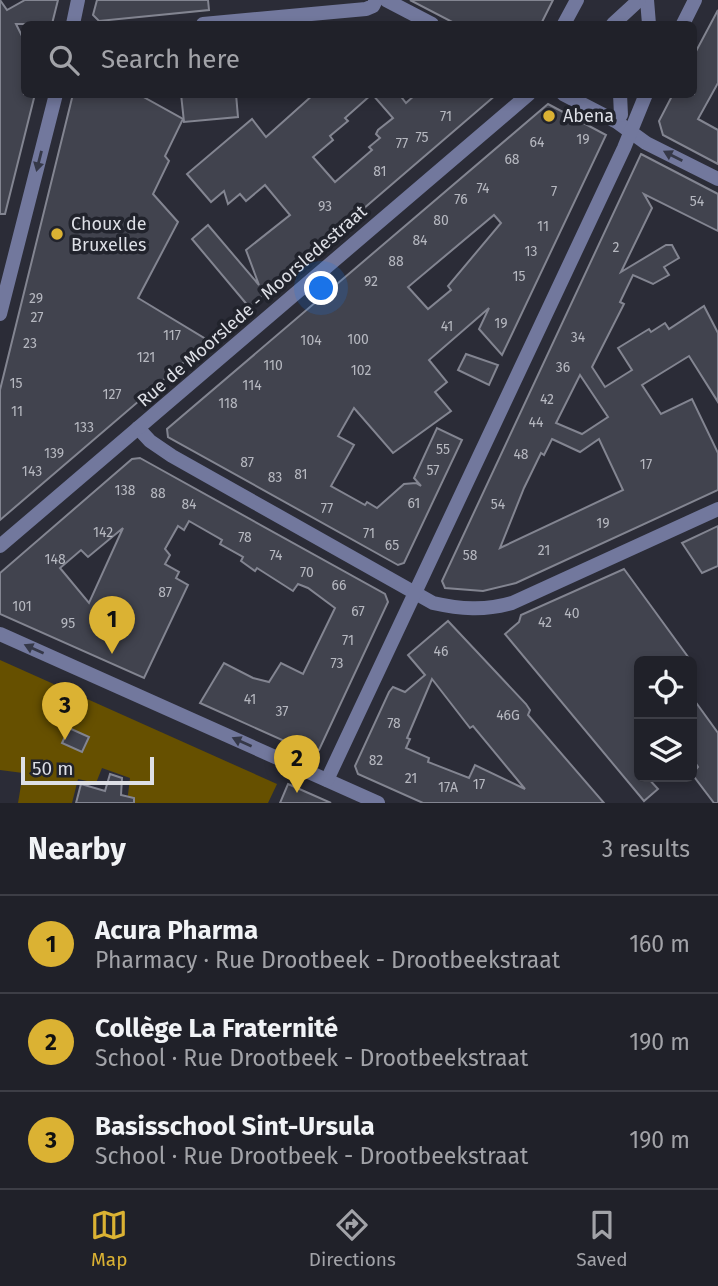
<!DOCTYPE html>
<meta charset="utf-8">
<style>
:root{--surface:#202129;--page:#2d2e35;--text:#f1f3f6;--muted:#a2a3a8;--line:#3d3e46;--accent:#dbb233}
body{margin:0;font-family:"Fira Sans",sans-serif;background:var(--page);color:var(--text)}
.controls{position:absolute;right:21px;bottom:21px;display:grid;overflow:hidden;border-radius:10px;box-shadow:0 4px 10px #0003}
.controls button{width:63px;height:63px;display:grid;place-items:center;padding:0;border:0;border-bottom:2px solid var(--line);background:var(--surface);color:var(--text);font:35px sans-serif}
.scale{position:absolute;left:21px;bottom:18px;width:133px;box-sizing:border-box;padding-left:7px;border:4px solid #dddfe6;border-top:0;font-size:19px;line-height:24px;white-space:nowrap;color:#dddfe6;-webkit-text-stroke:5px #21232c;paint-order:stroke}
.you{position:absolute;left:322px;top:289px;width:24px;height:24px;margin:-18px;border:5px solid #fff;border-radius:50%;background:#1a73e8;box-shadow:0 0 0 10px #1a73e833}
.badge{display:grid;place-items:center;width:46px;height:46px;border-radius:50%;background:var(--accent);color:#111;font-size:23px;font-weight:700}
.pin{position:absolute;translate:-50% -58px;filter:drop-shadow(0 2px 4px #0008)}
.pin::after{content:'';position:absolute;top:37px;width:24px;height:21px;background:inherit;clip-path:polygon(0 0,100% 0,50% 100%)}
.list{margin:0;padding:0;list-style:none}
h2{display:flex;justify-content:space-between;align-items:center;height:91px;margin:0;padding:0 28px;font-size:30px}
h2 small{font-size:23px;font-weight:400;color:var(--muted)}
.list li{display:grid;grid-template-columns:46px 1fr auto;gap:21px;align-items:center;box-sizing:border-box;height:98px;padding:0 28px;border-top:2px solid var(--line)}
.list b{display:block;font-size:26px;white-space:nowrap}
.list p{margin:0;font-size:23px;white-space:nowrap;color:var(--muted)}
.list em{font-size:23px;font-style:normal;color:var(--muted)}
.icon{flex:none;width:38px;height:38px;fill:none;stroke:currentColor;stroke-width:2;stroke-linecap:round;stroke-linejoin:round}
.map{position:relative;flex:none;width:718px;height:803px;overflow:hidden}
.search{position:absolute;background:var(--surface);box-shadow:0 4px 10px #0003;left:21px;right:21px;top:21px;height:77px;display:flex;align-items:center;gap:18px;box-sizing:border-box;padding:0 24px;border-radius:10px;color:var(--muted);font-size:26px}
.sheet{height:385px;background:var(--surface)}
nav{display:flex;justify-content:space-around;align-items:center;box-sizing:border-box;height:98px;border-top:2px solid var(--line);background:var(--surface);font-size:19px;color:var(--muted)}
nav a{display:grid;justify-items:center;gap:4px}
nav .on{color:var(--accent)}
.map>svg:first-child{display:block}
</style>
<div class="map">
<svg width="718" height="803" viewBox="0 0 718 803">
<rect width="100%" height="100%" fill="#2b2c37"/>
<!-- green -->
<path fill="#665000" d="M0,660L277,784L268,803H127L130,778L102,768L96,783L78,779L72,803H18L23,773L0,770Z"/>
<!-- building -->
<g fill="#41434e" stroke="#838591" stroke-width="2" fill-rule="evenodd">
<path d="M0,0L7,10L25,0H58L52,24H16L24,40V94H35L5,214H0Z"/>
<path d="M97,0H208L209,10L99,21L93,15Z"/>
<path d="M410,0H553L541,24H456Z"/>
<path d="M718,10V83L698,119L718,130V164L663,135L659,121L673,94H694V55Z"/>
<path d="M73,94H138L183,119L165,156L169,161L153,194L178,222L138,298L209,341L0,520V390Z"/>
<path d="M181,94H236L238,117L184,122Z"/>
<path d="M314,94H372L345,118L348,121L330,136L333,140L313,157L335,182L372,150L369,147L380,138L376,134L378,130L393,118L372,94H399L406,103L416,94H497L249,307L192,239L208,225L259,285L246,250L290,215L265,185L246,201L240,194L228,204L224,191L211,202L187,174L252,119L266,137Z"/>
<path d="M548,104L606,135L502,355L479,329L489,308L429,360L447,382L435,392L451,411L393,453L354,408L338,436L354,445L331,486L365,505L367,502L377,508L404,484L416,483L421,486L414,478L437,428L462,440L404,563L398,565L168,437L167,429ZM494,215L501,223L448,286L451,290L428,309L408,287Z"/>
<path d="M641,154L718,194V231L644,194L652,208L621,272L666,245H672L679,258L664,267L669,275L653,284L633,275L620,302L624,304L592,367L605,387L632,370L618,348L649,329L651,332L665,323L669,329L704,306L718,333V402L689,356L642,385L661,414L692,399L718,453V490L516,583L483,591L445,588L442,581ZM580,375L608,417L582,434L556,423ZM552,439L580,452L599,439L623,490L500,548L524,488L541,453L544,455Z"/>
<path d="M466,354L498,365L489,385L458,370Z"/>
<path d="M140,458L385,594L388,602L319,750L311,753L200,703L224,663L253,678L269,682L281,663L303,674L335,608L308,588L298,584L293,591L257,568L255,571L241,561L243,557L220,544L222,540L189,521L184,530L178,526L165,549L170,555L165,564L179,572L176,578L188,585L144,678L0,614V573L132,459ZM123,528L89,603L60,568L81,550L88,557Z"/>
<path d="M718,526V566L702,573L682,543Z"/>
<path d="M624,569L691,661H639V777H647L658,789L644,801L505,634L519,622L521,615Z"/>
<path d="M448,621L526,704L530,710L528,715L604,803H423L358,774L355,766L389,692L393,687L405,692L425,675L408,655ZM432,679L470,728L473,726L525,789L475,765L469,778L428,762L429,758L406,748L410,739L407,738Z"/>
<path d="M692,697L718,733V803H714L692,774L698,767L692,758Z"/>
<path d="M69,728L89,737L82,752L62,743Z"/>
<path d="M110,774L122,778L121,795L134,798V803H76L81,784L105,791Z"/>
<path d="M288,784L331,803H280Z"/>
</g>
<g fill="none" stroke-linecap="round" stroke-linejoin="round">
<!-- street -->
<g stroke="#72789d" stroke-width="14">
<path d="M386,0L432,24"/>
<path d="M647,0L649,24"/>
<path d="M73,24L78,0"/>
<path d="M203,24L366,9L373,6L376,0"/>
<path d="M564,24L577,0"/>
<path d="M613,24L639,0"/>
<path d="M683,24L695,0"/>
<path d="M563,94L617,122L646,143L718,179"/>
<path d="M620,94L621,115"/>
<path d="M0,314L56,94"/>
<path d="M138,428L150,441L172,456L433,603C460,609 485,611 512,603L718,509"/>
<path d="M0,546L529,94"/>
<path d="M0,634L378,803"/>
<path d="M327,780L624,148L646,94"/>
</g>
</g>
<!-- one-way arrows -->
<defs><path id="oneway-solid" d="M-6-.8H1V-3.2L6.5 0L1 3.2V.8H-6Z" transform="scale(1.75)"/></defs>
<g fill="#353848">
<use href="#oneway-solid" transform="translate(673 156) rotate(-153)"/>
<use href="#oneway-solid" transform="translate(39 161) rotate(104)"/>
<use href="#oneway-solid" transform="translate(34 649) rotate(-156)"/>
<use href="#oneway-solid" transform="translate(242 742) rotate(-156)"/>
</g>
<!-- markers -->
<g fill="#dbb233" stroke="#21232c" stroke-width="2.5">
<circle cx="549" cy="116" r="7"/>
<circle cx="57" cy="234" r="7"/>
</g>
<g text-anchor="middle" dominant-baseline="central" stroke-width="7" stroke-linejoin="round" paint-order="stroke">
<!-- number labels -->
<g font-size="14" fill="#b6b8c0">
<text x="446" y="116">71</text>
<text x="422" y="137">75</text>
<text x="583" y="139">19</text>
<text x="537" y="142">64</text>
<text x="402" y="143">77</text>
<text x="512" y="159">68</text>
<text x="380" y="171">81</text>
<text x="483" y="188">74</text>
<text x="554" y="191">7</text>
<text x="461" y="199">76</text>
<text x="697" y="201">54</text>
<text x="325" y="206">93</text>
<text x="441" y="220">80</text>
<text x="543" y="226">11</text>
<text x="420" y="240">84</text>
<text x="616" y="247">2</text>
<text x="531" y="251">13</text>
<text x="396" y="261">88</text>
<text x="519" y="276">15</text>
<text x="371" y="281">92</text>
<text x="36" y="298">29</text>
<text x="37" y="317">27</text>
<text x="501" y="323">19</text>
<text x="447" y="326">41</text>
<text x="172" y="335">117</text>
<text x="578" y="337">34</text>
<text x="358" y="339">100</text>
<text x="311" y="340">104</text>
<text x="30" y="343">23</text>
<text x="146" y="357">121</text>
<text x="273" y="365">110</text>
<text x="563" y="367">36</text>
<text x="361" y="370">102</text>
<text x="16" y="383">15</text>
<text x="252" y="385">114</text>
<text x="112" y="394">127</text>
<text x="547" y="399">42</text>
<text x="228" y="403">118</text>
<text x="17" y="411">11</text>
<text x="536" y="422">44</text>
<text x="84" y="427">133</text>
<text x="443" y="449">55</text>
<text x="54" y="453">139</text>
<text x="521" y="454">48</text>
<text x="247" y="462">87</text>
<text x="646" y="464">17</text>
<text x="433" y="470">57</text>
<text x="32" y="471">143</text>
<text x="301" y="474">81</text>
<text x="275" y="477">83</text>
<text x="125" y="490">138</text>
<text x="158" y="493">88</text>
<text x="414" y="503">61</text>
<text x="189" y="504">84</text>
<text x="498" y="504">54</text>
<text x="327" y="508">77</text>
<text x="603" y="523">19</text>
<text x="103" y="532">142</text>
<text x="369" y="533">71</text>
<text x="245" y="537">78</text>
<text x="392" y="545">65</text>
<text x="544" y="550">21</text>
<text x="276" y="555">74</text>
<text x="470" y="555">58</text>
<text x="55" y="559">148</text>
<text x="307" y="572">70</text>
<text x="339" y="585">66</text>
<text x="165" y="592">87</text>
<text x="22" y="606">101</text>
<text x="358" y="611">67</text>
<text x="572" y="613">40</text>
<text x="545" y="622">42</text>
<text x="68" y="623">95</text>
<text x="348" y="640">71</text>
<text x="441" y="651">46</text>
<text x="337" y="663">73</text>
<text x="250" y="699">41</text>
<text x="282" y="711">37</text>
<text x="508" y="715">46G</text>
<text x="394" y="723">78</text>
<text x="376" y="760">82</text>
<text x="411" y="778">21</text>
<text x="479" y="784">17</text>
<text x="448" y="787">17A</text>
</g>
<!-- poi labels -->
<g font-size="18" fill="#dddfe6" stroke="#21232c" text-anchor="start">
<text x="563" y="116">Abena</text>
<text x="71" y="224">Choux de<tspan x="71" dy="21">Bruxelles</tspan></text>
</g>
<!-- street labels -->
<g font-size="18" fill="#dddfe6" stroke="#21232c">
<text transform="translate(252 306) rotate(-41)">Rue de Moorslede - Moorsledestraat</text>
</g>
</g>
</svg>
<div class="controls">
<button><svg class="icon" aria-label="locate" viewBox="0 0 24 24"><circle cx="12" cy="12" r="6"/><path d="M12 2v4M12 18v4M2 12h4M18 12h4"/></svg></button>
<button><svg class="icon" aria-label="layers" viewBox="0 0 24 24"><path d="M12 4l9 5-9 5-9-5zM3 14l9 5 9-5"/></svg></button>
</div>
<div class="scale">50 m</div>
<div class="you"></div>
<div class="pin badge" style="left:112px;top:654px">1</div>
<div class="pin badge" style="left:297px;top:793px">2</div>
<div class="pin badge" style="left:65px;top:740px">3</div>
<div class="search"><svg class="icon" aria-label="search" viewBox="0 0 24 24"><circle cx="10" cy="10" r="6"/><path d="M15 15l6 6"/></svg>Search here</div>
</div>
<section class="sheet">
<h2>Nearby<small>3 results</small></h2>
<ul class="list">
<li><span class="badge">1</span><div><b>Acura Pharma</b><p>Pharmacy · Rue Drootbeek - Drootbeekstraat</p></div><em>160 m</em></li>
<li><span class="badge">2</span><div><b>Collège La Fraternité</b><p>School · Rue Drootbeek - Drootbeekstraat</p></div><em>190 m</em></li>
<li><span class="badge">3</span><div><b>Basisschool Sint-Ursula</b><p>School · Rue Drootbeek - Drootbeekstraat</p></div><em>190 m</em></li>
</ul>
</section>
<nav>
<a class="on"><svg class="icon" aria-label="map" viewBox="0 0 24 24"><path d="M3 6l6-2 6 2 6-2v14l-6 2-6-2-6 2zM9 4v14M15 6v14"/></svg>Map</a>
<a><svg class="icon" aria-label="directions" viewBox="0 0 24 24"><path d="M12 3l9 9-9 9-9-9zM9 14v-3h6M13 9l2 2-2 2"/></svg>Directions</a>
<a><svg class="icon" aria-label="saved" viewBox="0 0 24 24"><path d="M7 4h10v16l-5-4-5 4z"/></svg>Saved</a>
</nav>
